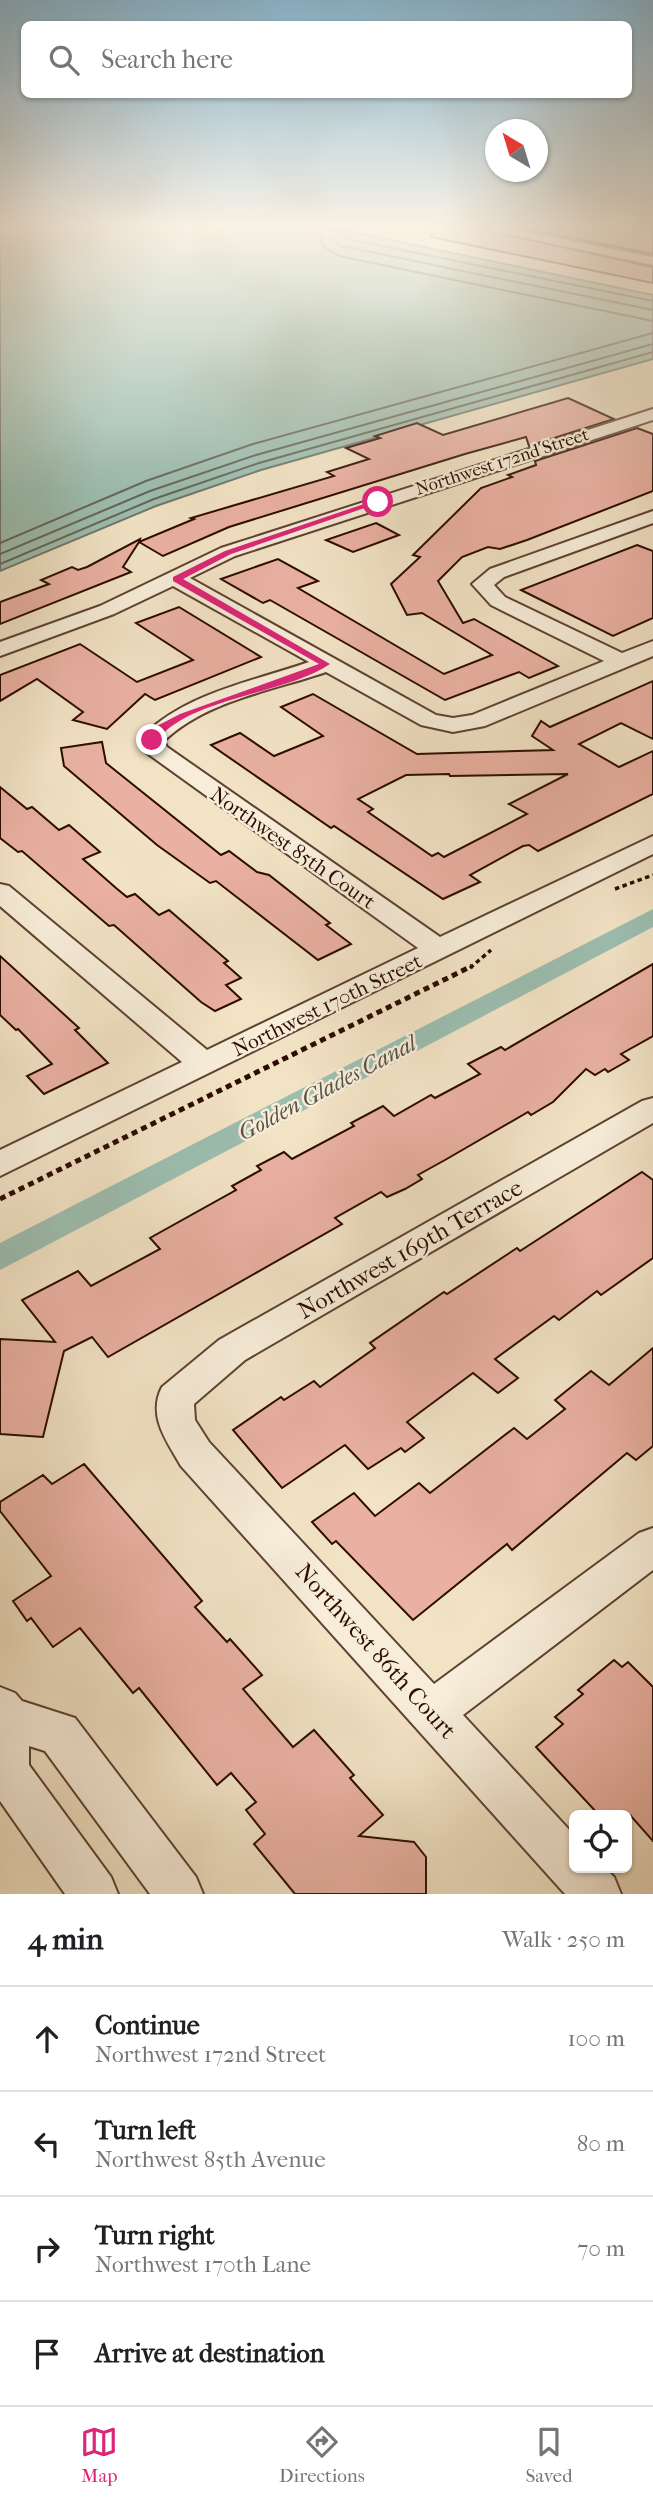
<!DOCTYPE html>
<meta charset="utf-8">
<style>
:root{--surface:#fff;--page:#f6f6f6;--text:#202124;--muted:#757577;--line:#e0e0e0;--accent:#db2777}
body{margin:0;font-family:"IM FELL French Canon",serif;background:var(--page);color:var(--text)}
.controls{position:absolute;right:21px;bottom:21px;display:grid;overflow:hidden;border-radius:10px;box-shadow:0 2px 5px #0004}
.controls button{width:63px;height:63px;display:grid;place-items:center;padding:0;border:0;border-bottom:2px solid var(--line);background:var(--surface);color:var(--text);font:35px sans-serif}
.compass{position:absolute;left:485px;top:119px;width:63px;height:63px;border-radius:50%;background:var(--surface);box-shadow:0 2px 5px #0004;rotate:322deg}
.stop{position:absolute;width:21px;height:21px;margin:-16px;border:5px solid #db2777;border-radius:50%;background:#fff}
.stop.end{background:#db2777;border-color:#fff;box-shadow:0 2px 7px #0008}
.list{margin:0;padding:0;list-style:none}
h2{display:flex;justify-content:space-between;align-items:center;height:91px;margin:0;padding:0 28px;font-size:30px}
h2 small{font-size:23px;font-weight:400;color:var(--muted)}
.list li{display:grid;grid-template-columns:46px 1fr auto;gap:21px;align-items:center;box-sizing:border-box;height:105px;padding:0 28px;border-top:2px solid var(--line)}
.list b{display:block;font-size:26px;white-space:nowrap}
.list p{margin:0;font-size:23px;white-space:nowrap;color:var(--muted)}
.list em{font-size:23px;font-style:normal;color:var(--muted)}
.icon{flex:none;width:38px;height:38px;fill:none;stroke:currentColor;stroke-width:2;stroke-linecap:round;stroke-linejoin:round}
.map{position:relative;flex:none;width:653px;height:1894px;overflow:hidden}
.search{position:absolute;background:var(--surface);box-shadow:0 2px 5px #0004;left:21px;right:21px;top:21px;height:77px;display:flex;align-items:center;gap:18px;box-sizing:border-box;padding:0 24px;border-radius:10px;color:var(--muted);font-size:26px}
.sheet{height:511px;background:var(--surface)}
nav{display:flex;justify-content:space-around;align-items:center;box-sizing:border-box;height:98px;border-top:2px solid var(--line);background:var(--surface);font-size:19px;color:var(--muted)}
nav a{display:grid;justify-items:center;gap:4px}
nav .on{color:var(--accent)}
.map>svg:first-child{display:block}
</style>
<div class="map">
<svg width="653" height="1894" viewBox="0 0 653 1894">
<rect width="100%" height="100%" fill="#f2e3c5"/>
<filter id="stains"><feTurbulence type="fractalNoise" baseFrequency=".00286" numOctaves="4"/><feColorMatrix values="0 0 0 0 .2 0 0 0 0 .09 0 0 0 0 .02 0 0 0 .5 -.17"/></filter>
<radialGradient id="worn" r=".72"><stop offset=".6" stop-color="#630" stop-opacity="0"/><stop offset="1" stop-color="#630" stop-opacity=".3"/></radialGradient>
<!-- water -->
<path fill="#9cbeb0" stroke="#6f766a" stroke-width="2" d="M0,227H329L653,295V359L261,470L156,506L0,571Z"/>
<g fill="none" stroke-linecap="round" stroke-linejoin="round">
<!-- shore -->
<g stroke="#646458" stroke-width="2">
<path d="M318,227L323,246L339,256L653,321"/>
<path d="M328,227L331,239L341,246L653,310"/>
<path d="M337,227L343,238L653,301"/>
<path d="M0,543L146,481L253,444L653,333"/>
<path d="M0,554L150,491L256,455L653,344"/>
<path d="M0,564L154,499L259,463L653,352"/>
</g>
<!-- canal -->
<path fill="#9cbeb0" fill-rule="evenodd" d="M653,909V927L0,1270V1243Z"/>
</g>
<!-- building -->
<g fill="#eab1a2" stroke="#2c0b01" stroke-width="2" fill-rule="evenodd">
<path d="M432,227H472L653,267V283L431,237Z"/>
<path d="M517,227H653V254Z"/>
<path d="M568,398L614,419L529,446L526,437L465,454L229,527L163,556L139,542L123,567L131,572L0,624V602L49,584L41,580L72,567L78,570L87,567L140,539L139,542L194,519L191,518L334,476L327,472L369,459L346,448L380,438L375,436L417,423L443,435Z"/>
<path d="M637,428L653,434V491L527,540L500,549L488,547L462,557L438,581L463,623L474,619L558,666L529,678L519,672L445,700L270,600L263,603L221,579L278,559L318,581L298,588L444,674L492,655L422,613L407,615L391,584L420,557L413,555L481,488L512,477L508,475L536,465L535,461Z"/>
<path d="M376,523L399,535L353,552L326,540Z"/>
<path d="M637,545L653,551V618L613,636L521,590Z"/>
<path d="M179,607L261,657L155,700L145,694L107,729L73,720L83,712L37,679L0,701V675L80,644L137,682L193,660L136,623Z"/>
<path d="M653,681V739L621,723L579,744L619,767L653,751V794L538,851L529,845L523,846L470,875L480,882L443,899L334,826L331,828L211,745L240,733L274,756L323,736L281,707L313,694L417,754L553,750L532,736L541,721L550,727ZM449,774L450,776L568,774L509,804L527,814L444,857L438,853L432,856L368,812L373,809L358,799L406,775Z"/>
<path d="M102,742L106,763L221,855L229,851L257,872L269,875L330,923L326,925L351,944L318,960L216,881L210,883L157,845L64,766L61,748Z"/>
<path d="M0,787L27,809L32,807L59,830L69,825L100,852L83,859L116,888L127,897L135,894L159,915L169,910L228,961L224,963L241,978L226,985L241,999L215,1011L201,1002L114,925L109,926L22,851L18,852L0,838Z"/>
<path d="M0,956L79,1028L75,1030L108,1063L44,1094L27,1076L52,1064L18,1029L16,1030L0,1015Z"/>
<path d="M653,964V1036L621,1054L629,1060L608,1072L605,1069L595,1075L586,1069L553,1102L531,1115L528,1112L445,1160L418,1175L422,1179L405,1189L387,1197L381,1192L335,1218L342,1224L108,1357L92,1337L64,1351L43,1437L0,1434V1339L55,1342L22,1300L78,1271L91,1286L160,1249L150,1238L236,1190L232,1186L261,1170L257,1166L284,1152L292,1159L354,1126L351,1123L383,1106L394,1116L431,1095L435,1098L480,1074L468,1064L501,1047L505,1050Z"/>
<path d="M642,1172L653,1180V1258L601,1295L597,1291L559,1320L554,1316L495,1359L518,1378L498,1393L473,1373L407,1422L424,1438L405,1452L401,1448L368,1469L345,1445L282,1488L233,1430L281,1397L284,1400L314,1381L320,1387L375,1348L370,1343L444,1292L447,1294L517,1248L520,1251Z"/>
<path d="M653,1348V1446L636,1460L627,1453L512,1550L507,1544L413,1620L336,1541L332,1544L312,1522L354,1493L375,1516L419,1483L430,1493L514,1428L527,1439L565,1409L555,1400L591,1371L609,1385Z"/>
<path d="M84,1464L202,1601L195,1607L227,1642L230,1639L262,1675L243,1689L293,1747L314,1730L354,1775L350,1778L383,1815L359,1836L414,1842L426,1857V1894H295L254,1844L265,1834L246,1810L256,1802L231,1773L217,1785L139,1688L133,1693L80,1628L53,1647L31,1618L27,1621L13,1601L51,1576L0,1511V1502L43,1475L52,1484Z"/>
<path d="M614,1660L622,1667L628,1662L653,1687V1841L630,1815H599L536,1747L563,1724L555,1717L583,1694L578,1690Z"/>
</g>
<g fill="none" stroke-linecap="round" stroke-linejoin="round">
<!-- minor casing -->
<g stroke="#5e4132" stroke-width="4">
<g id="minor">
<path d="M474,227H502L653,257V265Z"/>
<path d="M653,409V420L235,556L190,578L436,715L453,718L472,715L604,661L491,605L472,584L490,569L653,511V523L504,577L494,585L505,597L622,653L653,641V656L485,726L453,732L421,725L326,672C274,690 205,701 164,741L167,747L440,937L653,836V854L0,1176V1150L182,1062L0,906V884L9,886L207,1050L418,948L144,751L140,740L144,735C187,693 254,681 309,662L173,586L114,614L0,656V642L100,606L221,548Z"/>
<path d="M653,1098V1123L245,1360L194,1404L195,1420L209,1442L434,1684L639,1533L653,1528V1570L463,1715L574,1835V1868H605L614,1877L621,1894H565L181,1466C167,1441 147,1416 162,1387L219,1340L642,1101Z"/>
<path d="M0,1687L15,1693L22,1701L75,1718L196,1877L203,1894H150L45,1751L29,1746V1765L111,1877L118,1894H65L0,1801Z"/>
</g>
</g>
<!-- path-far1 -->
<g stroke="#2c0b01" stroke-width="3.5" stroke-dasharray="4.5 3.5" stroke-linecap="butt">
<path d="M615,889L653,875"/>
<path d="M470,968L491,950"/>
</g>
<!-- path -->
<path stroke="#2c0b01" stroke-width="5" stroke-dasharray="6 4.5" stroke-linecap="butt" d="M0,1199L472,966"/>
<!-- minor -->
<use href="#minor" fill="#f7edd9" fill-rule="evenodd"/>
</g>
<!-- sky -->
<linearGradient id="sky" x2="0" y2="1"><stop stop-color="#89b8d2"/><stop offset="0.46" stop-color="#f9f2e5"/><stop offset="1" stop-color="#f9f2e5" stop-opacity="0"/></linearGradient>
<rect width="653" height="492" fill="url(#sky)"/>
<!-- route -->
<path fill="#db2777" d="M376,500L382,502L231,554L183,579L330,664C287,694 186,698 156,742H149L157,726L180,714L319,664L173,581V577L225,551Z"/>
<g text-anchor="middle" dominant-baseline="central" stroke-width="5" stroke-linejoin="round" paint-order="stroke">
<!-- far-street labels -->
<g font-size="18" fill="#2c0b01" stroke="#f7edd9">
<text transform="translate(502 462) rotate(-18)">Northwest 172nd Street</text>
</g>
<!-- street labels -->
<g font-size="21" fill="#2c0b01" stroke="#f7edd9">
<text transform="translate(293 848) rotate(35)">Northwest 85th Court</text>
<text transform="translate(327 1005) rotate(-26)">Northwest 170th Street</text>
</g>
<!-- water labels -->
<g font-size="23" font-style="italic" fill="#595347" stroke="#f7edd9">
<text transform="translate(327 1088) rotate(-28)">Golden Glades Canal</text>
</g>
<!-- near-street labels -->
<g font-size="24" fill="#2c0b01" stroke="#f7edd9">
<text transform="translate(410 1249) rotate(-30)">Northwest 169th Terrace</text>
<text transform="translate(376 1651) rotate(48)">Northwest 86th Court</text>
</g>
</g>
<rect width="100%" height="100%" filter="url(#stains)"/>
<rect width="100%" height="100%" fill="url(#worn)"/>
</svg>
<div class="controls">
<button><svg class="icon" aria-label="locate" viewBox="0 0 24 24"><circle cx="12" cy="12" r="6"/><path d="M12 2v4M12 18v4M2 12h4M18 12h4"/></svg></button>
</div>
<svg class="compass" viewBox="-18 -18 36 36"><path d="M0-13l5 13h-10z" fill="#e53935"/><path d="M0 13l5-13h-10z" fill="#757577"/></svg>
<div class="stop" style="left:378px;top:502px"></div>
<div class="stop end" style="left:152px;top:740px"></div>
<div class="search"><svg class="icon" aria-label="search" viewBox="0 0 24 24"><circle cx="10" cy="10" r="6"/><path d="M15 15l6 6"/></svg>Search here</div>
</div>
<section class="sheet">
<h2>4 min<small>Walk · 250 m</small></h2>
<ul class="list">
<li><svg class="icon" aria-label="ahead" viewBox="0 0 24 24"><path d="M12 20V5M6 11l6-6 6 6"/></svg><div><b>Continue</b><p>Northwest 172nd Street</p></div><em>100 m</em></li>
<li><svg class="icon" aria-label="left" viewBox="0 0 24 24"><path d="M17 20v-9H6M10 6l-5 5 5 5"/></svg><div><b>Turn left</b><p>Northwest 85th Avenue</p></div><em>80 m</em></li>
<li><svg class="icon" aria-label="right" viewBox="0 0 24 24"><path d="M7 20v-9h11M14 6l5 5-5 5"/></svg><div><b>Turn right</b><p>Northwest 170th Lane</p></div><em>70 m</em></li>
<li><svg class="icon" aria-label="arrive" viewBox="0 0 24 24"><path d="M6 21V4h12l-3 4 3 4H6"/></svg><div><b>Arrive at destination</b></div></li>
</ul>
</section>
<nav>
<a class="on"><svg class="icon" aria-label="map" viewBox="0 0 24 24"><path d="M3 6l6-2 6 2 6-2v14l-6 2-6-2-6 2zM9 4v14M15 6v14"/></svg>Map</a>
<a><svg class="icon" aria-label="directions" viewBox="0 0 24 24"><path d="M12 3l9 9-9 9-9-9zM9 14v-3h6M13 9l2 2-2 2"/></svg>Directions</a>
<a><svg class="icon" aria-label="saved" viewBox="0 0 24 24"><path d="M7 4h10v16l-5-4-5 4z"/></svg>Saved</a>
</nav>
